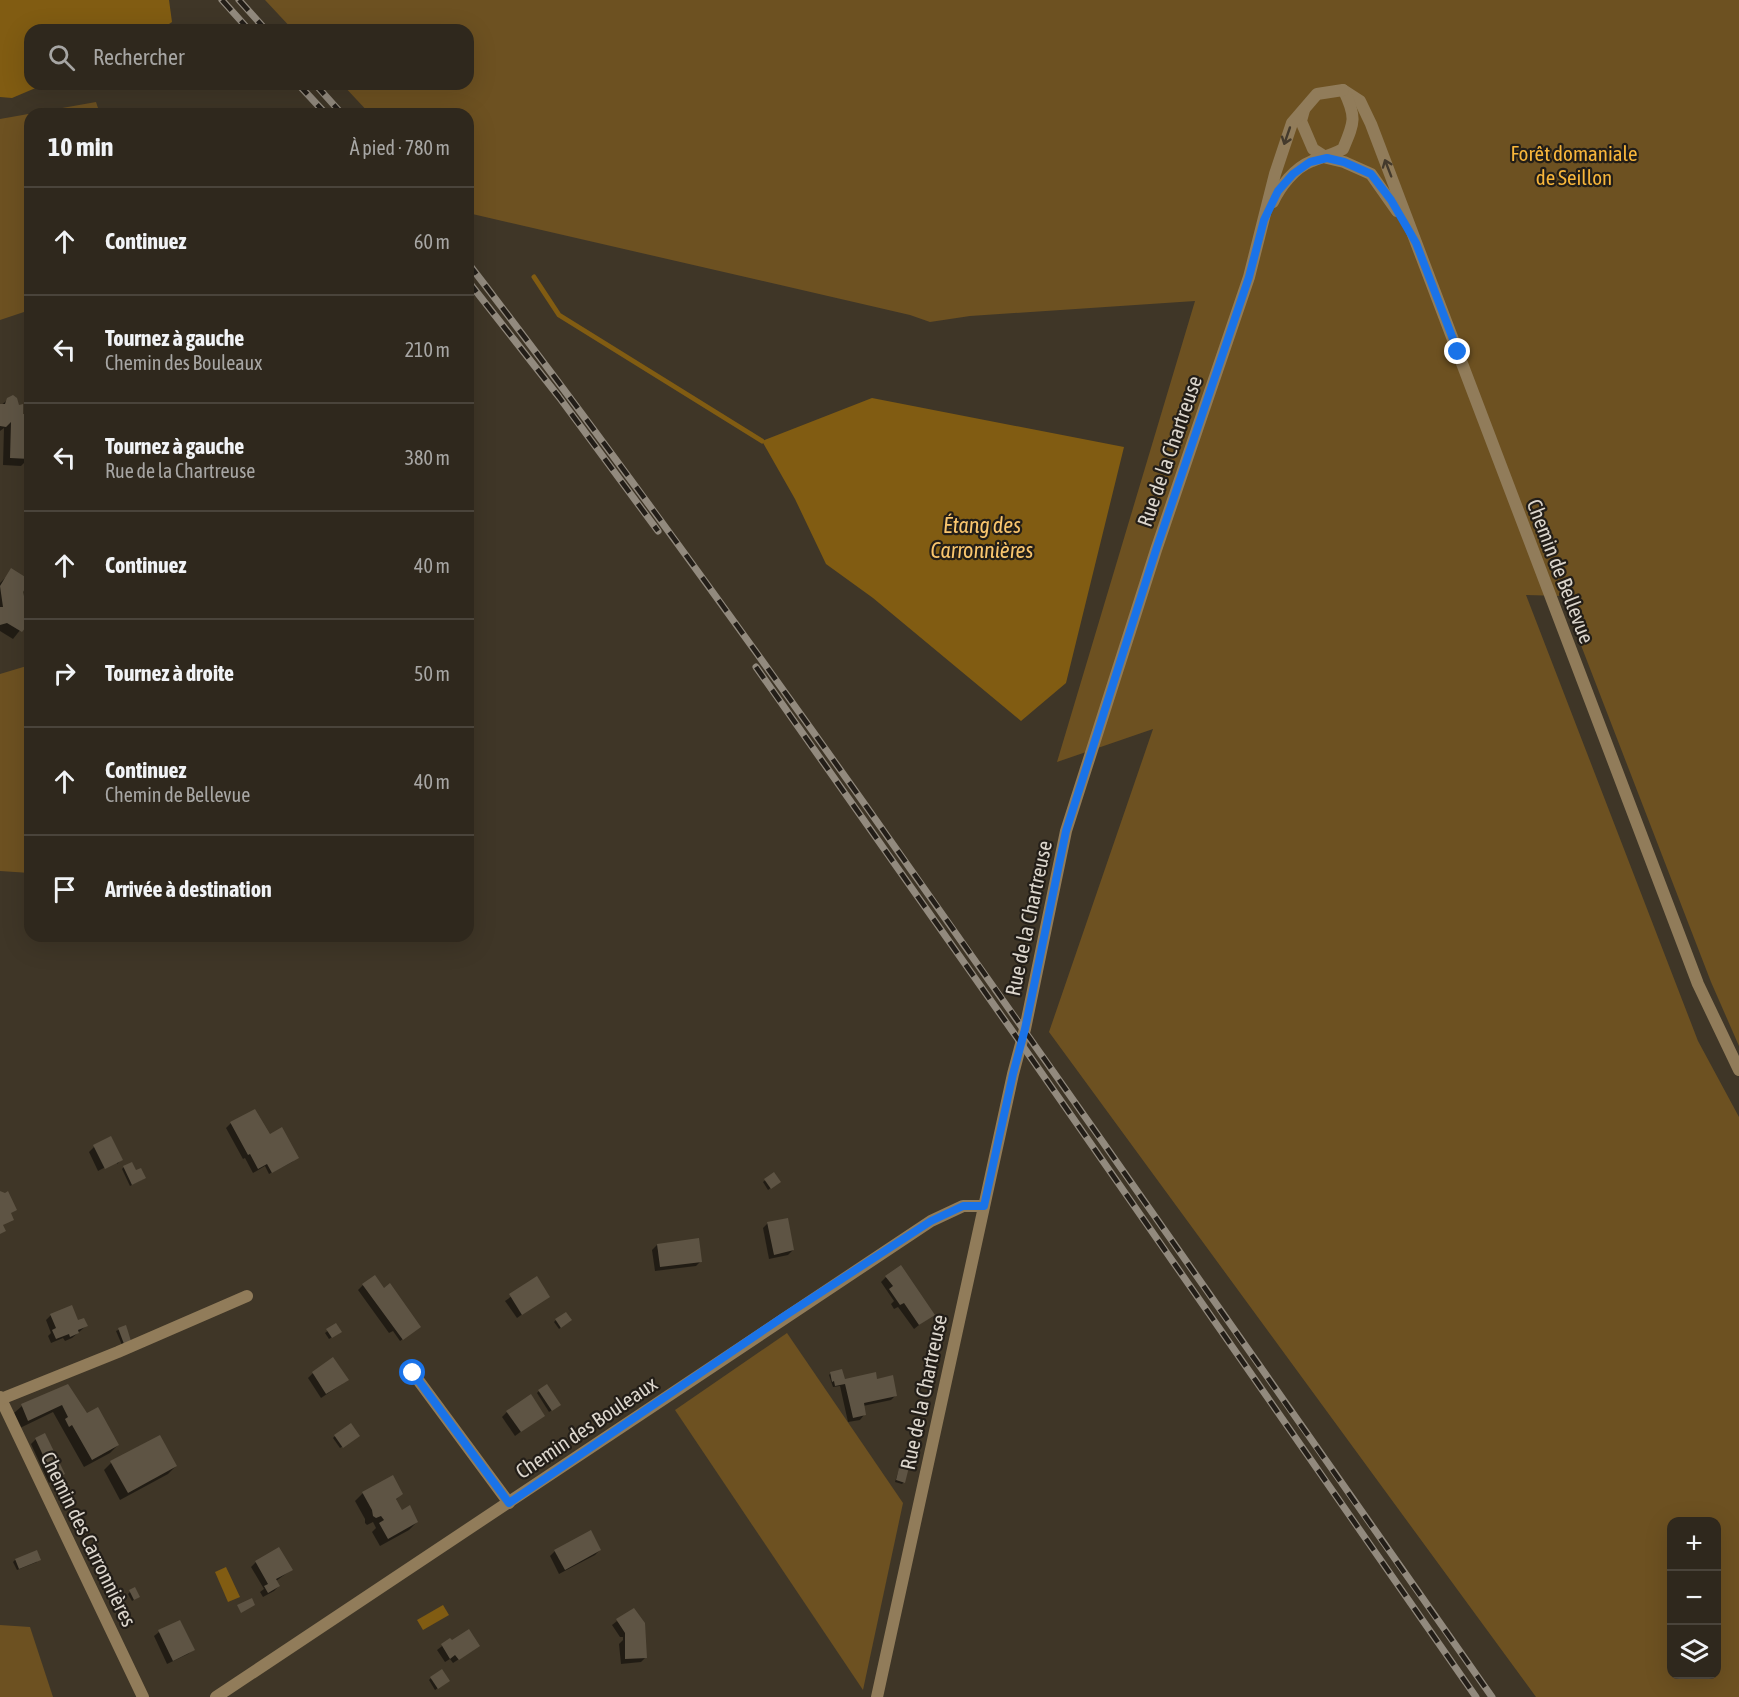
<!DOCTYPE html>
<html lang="fr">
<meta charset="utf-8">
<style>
:root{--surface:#2f281d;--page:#3b342a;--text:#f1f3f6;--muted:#a7a6a4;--line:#4a443b}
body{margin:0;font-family:"Asap Condensed",sans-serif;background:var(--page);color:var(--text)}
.controls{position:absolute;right:18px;bottom:18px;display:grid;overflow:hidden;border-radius:12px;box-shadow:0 6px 24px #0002}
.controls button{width:54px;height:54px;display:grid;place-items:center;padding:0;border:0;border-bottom:2px solid var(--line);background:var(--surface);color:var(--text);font:30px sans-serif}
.stop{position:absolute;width:18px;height:18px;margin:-14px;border:4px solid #1a73e8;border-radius:50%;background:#fff}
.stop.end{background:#1a73e8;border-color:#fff;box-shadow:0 2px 6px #0008}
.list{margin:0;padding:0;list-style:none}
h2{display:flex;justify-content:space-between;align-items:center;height:78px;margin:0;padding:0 24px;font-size:26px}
h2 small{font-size:20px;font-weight:400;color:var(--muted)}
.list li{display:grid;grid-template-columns:39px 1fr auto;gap:18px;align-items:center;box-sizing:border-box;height:108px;padding:0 24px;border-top:2px solid var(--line)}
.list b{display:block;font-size:22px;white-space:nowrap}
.list p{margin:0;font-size:20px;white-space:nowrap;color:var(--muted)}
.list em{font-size:20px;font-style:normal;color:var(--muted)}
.icon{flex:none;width:33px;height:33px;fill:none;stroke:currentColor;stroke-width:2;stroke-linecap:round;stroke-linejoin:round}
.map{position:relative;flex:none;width:1739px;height:1697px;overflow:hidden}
.search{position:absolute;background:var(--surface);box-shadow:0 6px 24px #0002;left:24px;top:24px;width:450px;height:66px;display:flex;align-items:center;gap:15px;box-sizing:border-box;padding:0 21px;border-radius:18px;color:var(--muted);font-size:22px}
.panel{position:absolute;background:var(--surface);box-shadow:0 6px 24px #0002;left:24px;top:108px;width:450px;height:834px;border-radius:18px}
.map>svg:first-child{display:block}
</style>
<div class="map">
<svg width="1739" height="1697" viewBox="0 0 1739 1697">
<rect width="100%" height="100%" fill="#3f3627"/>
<!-- green -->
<g fill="#6d5121" fill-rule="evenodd">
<path d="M265,0H1739V1046L1711,982L1562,596L1526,595L1698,1041L1739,1117V1697H1536L1049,1032L1153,729L1057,762L1195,301L970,316L930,322L910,315L468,213V114H370L342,84H468V30H293ZM1672,1522H1716V1674H1672Z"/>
<path d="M96,102L100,114H30V321L27,311L0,320V119Z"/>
<path d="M30,665V873L0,871V674Z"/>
<path d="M787,1333L903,1503L863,1690L675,1410Z"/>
<path d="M0,1625L30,1627L53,1697H0Z"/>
</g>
<!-- water -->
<g fill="#815c12">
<path d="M0,0H169L172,22L160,30H30V84H45L12,98L0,97Z"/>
<path d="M872,398L1124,447L1066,683L1021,721L873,598L826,564L795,499L762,441Z"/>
<path d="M226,1567L240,1597L228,1602L215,1572Z"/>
<path d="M443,1605L449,1615L423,1630L417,1620Z"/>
</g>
<!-- shadow -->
<g fill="#0007">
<path d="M10,398L21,416H30L29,458L21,466L3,465L4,428L0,431V406Z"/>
<path d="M5,578L21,591L26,610L30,612V623L25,624L13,639L0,631V583Z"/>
<path d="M231,1123L297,1157L292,1162L269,1174L265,1166L253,1173L245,1158L243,1159L226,1128Z"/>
<path d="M110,1138L121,1160L117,1164V1161L98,1171L89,1152L94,1147Z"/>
<path d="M124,1167L136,1172L143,1179L130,1186L122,1169Z"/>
<path d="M773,1174L777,1184L768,1190L763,1182Z"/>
<path d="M768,1223L793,1250L788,1255L769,1259L763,1228Z"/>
<path d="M657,1245L701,1261L696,1266L655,1271L652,1250Z"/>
<path d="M886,1277L933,1314L914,1329L898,1307L894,1309L891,1304L894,1301L881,1282Z"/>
<path d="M537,1278L548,1296L517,1318L505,1301Z"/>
<path d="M363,1285L417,1329L400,1341L393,1331L389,1333L358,1290Z"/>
<path d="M51,1315L77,1322L86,1326L72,1338L65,1341L63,1338L51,1343L48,1336L51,1333L46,1320Z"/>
<path d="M556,1320L568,1322L559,1329L554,1322Z"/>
<path d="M335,1325L338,1334L329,1339L325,1333Z"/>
<path d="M125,1327L127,1343L122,1345L116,1331Z"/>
<path d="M313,1373L342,1384L321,1398L308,1378Z"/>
<path d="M831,1373L843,1382L876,1380L896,1395L891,1400L863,1406L864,1415L860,1420L848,1422L840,1386L833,1387L829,1375Z"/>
<path d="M67,1386L86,1415L118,1445L110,1453L84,1467L53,1412L20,1428L14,1413L22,1406Z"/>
<path d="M539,1391L557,1407L549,1412L537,1393Z"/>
<path d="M507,1412L543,1415L515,1436L502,1417Z"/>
<path d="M335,1436L356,1438L340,1448L333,1438Z"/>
<path d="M36,1439L63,1474L49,1483L31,1444Z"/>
<path d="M111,1463L176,1466L168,1474L120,1500L104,1470Z"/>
<path d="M900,1466L904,1482L902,1484L895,1482Z"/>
<path d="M363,1493L401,1494L395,1501L401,1512L417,1522L409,1530L380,1546L372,1532L376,1528L373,1522L367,1525L365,1523V1519L355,1501Z"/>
<path d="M600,1550L595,1555L559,1574L550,1556L555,1551Z"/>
<path d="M36,1552L37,1562L17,1570L13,1562L15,1560Z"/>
<path d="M256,1562L291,1570L276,1581L279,1586L274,1591L263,1597L260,1592L264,1589L251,1567Z"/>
<path d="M130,1592L137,1598L132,1601L128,1594Z"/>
<path d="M617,1621L646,1657L641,1662L621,1664L619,1644L623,1640V1637H620L612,1625Z"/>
<path d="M159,1632L193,1650L188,1654L167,1664L154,1636Z"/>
<path d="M450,1640L473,1650L453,1663L450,1659L445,1662L437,1650Z"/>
<path d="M431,1678L446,1683L435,1690L429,1680Z"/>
</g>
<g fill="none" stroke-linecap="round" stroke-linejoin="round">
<!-- stream -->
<path stroke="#815c12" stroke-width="5" d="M534,277L559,315L762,441"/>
</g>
<!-- building -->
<g fill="#5e5444">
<path d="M13,395L17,398L19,405L23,404V414H30V459L10,458L11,422L6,427L0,426V404H5L7,398Z"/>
<path d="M11,568L30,580L23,592L27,609L30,610V622L22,632L7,623L0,625V607H3L0,586Z"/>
<path d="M255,1109L270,1134L282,1127L299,1158L272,1173L267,1164L258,1169L250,1154L248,1155L230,1122Z"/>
<path d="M111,1136L123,1160L105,1169L93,1145Z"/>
<path d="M132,1162L136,1170L141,1168L146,1178L132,1185L123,1166Z"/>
<path d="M774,1172L781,1182L771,1189L764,1179Z"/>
<path d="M0,1191L5,1193L8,1191L17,1210L11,1213L14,1220L3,1225L6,1231L0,1234Z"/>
<path d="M788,1218L794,1250L774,1255L767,1222Z"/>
<path d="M699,1238L702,1262L660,1267L657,1244Z"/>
<path d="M901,1265L935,1315L919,1325L904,1303L900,1305L889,1289L893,1286L885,1276Z"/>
<path d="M375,1275L384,1288L390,1283L421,1327L403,1340L362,1284Z"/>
<path d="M537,1276L550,1297L522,1315L509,1294Z"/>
<path d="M72,1305L78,1320L84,1318L88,1326L78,1330L79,1333L70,1337L69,1334L56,1339L52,1330L56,1328L50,1314Z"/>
<path d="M566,1312L572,1320L561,1328L555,1319Z"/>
<path d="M336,1323L342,1332L332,1338L326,1329Z"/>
<path d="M126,1325L131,1341L124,1344L118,1328Z"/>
<path d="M333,1357L349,1380L326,1394L312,1372Z"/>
<path d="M842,1369L845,1379L876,1372L877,1379L893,1375L897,1396L864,1403L866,1415L853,1418L845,1384L835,1386L834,1381L832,1382L830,1372Z"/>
<path d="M68,1384L87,1413L98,1407L119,1445L92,1460L72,1425L69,1427L65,1419L68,1417L62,1405L28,1421L21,1404Z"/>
<path d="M547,1384L561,1405L552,1411L538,1390Z"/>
<path d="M531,1394L545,1416L521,1432L506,1411Z"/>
<path d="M351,1423L360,1436L343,1448L334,1435Z"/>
<path d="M45,1433L65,1474L54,1479L35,1438Z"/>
<path d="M160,1435L177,1466L128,1493L110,1461Z"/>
<path d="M900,1464L909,1467L905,1483L896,1480Z"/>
<path d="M393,1475L403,1494L396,1499L402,1510L410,1505L418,1522L388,1539L379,1523L384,1520L381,1516L376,1518L373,1516L372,1510L362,1492Z"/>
<path d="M591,1530L601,1550L565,1570L554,1550Z"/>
<path d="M279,1547L293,1570L276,1579L280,1586L268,1593L264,1586L268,1584L255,1561Z"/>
<path d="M37,1550L41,1560L19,1569L15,1559Z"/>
<path d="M135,1587L140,1597L134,1600L129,1590Z"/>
<path d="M252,1598L255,1605L241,1613L237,1605Z"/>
<path d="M634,1608L645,1623L647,1658L625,1659V1633L616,1619Z"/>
<path d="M180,1620L195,1650L173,1661L158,1630Z"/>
<path d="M469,1629L480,1646L459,1660L455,1655L450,1659L441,1644L450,1638L452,1640Z"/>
<path d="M442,1669L450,1681L438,1689L430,1677Z"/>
</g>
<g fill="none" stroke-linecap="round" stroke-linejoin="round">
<!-- street -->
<g stroke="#917c5a" stroke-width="12">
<path d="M1343,90L1360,101L1371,124L1698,984L1739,1070"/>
<path d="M1304,110L1301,121L1313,149L1327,158L1344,162L1371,174L1397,211"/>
<path d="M1273,202C1280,187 1294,168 1312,161C1323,157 1332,155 1343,149C1354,123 1357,118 1344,91"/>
<path d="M413,1373L509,1503"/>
<path d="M0,1397L143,1697"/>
<path d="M1,1399L118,1352L247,1296"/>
<path d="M216,1697L931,1221L963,1206H984"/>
<path d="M877,1697L1013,1074L1025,1029L1066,831L1156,550L1249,277L1275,174L1292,123L1317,94L1343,90"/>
</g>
<!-- rail casing -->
<g stroke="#928a7e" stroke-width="7">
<g id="rail">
<path d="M222,0L249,30"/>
<path d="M239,0L266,30"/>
<path d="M298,84L326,114"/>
<path d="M315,84L342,114"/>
<path d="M468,263C605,441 736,623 866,806C1076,1102 1283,1401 1492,1697"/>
<path d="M468,281L559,397L658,531"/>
<path d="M756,667L1020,1042L1476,1697"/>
</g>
</g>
<!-- rail -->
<use href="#rail" stroke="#231e18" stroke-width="4.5" stroke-dasharray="14" stroke-linecap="butt"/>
</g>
<!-- one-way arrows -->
<defs><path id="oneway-shaft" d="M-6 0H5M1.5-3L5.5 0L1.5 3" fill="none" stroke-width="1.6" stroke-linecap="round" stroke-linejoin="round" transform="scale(1.5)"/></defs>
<g stroke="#443a2c">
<use href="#oneway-shaft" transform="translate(1287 136) rotate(109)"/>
<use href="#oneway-shaft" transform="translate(1388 168) rotate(-111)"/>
</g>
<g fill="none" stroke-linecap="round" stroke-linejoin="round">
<!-- route -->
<path stroke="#1a73e8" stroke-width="8" d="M413,1373L509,1503L783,1317L931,1221L963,1206H984L1013,1074L1025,1029L1066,831L1156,550L1249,277L1264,220L1278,191L1293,174L1310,162L1327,158L1344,162L1371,174L1391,200L1416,243L1458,352"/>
</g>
<g text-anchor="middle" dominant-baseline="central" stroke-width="4.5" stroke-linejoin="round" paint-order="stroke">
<!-- park labels -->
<g font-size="21" fill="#f8b63b" stroke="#231e18">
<text x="1574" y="153">Forêt domaniale<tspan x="1574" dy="24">de Seillon</tspan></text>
</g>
<!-- street labels -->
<g font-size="21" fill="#dcd6cd" stroke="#231e18">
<text transform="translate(1169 451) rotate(-71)">Rue de la Chartreuse</text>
<text transform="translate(1561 571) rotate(69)">Chemin de Bellevue</text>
<text transform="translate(1028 918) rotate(-78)">Rue de la Chartreuse</text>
<text transform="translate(923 1392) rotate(-78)">Rue de la Chartreuse</text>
<text transform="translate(586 1427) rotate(-34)">Chemin des Bouleaux</text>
<text transform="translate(89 1539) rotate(64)">Chemin des Carronnières</text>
</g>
<!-- water labels -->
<g font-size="22" font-style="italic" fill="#fac66e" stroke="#231e18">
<text x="982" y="525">Étang des<tspan x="982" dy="25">Carronnières</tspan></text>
</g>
</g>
</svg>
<div class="controls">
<button>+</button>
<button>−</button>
<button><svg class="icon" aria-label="layers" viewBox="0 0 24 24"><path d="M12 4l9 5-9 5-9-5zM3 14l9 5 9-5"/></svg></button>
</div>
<div class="stop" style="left:413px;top:1373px"></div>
<div class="stop end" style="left:1458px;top:352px"></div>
<div class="search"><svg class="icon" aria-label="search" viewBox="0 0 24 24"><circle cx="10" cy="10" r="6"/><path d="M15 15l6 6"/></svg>Rechercher</div>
<section class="panel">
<h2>10 min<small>À pied · 780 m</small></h2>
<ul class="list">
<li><svg class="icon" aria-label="ahead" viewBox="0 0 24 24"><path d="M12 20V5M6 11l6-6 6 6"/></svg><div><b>Continuez</b></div><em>60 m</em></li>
<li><svg class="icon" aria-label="left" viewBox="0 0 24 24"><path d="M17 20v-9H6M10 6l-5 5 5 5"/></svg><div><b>Tournez à gauche</b><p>Chemin des Bouleaux</p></div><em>210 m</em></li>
<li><svg class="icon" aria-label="left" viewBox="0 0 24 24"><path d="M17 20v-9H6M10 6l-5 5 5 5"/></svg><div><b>Tournez à gauche</b><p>Rue de la Chartreuse</p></div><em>380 m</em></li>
<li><svg class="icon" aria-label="ahead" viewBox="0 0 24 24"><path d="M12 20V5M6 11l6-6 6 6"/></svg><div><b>Continuez</b></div><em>40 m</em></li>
<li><svg class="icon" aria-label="right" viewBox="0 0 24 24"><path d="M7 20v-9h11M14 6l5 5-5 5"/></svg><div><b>Tournez à droite</b></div><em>50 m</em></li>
<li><svg class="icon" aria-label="ahead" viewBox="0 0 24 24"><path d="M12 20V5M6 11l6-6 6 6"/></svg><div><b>Continuez</b><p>Chemin de Bellevue</p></div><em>40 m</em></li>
<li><svg class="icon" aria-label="arrive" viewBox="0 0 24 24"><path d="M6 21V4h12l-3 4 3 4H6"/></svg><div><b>Arrivée à destination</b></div></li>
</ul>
</section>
</div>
